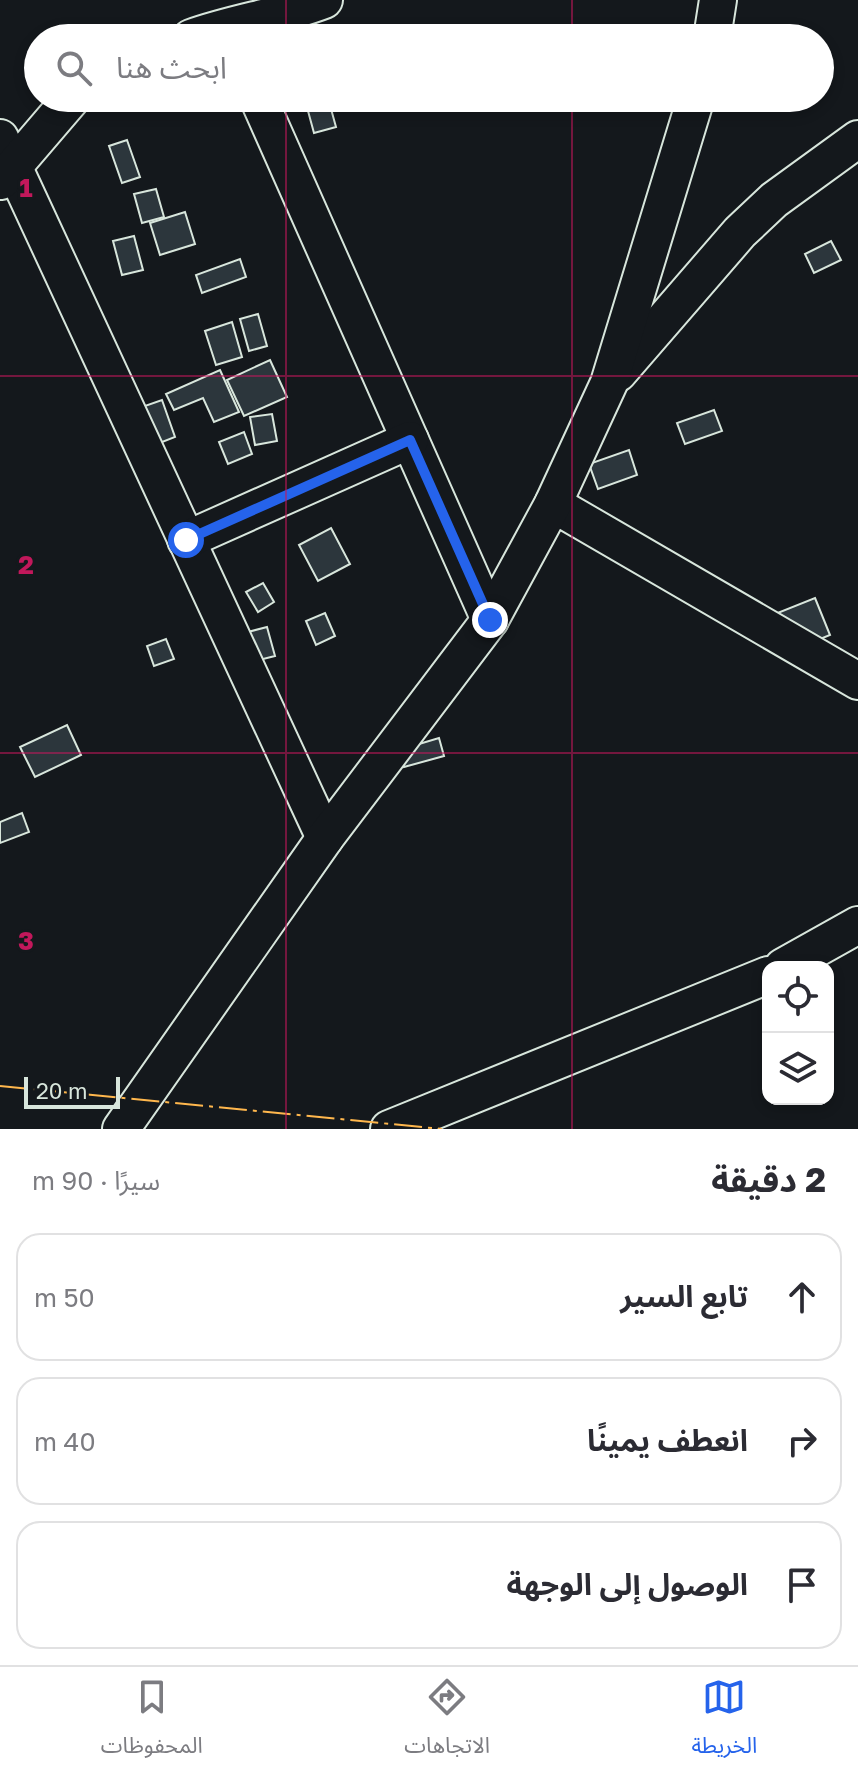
<!DOCTYPE html>
<html lang="ar">
<meta charset="utf-8">
<style>
:root{--surface:#fff;--page:#f7f7f7;--text:#2b2b33;--muted:#7c7c81;--line:#e1e1e2;--accent:#2563eb}
body{margin:0;font-family:"Golos Text","Noto Sans Arabic",sans-serif;background:var(--page);color:var(--text);direction:rtl}
.controls{position:absolute;right:24px;bottom:24px;display:grid;overflow:hidden;border-radius:16px;box-shadow:0 4px 12px #0003}
.controls button{width:72px;height:72px;display:grid;place-items:center;padding:0;border:0;border-bottom:2px solid var(--line);background:var(--surface);color:var(--text);font:40px sans-serif}
.scale{position:absolute;left:24px;bottom:20px;width:96px;box-sizing:border-box;padding-left:8px;border:4px solid #d8e6dc;border-top:0;font-size:22px;line-height:28px;white-space:nowrap;color:#d8e6dc;-webkit-text-stroke:6px #14181c;paint-order:stroke}
.stop{position:absolute;width:24px;height:24px;margin:-18px;border:6px solid #2563eb;border-radius:50%;background:#fff}
.stop.end{background:#2563eb;border-color:#fff;box-shadow:0 2px 8px #0008}
.list{margin:0;padding:0;list-style:none}
h2{display:flex;justify-content:space-between;align-items:center;height:104px;margin:0;padding:0 32px;font-size:34px}
h2 small{font-size:26px;font-weight:400;color:var(--muted)}
.list li{display:grid;grid-template-columns:52px 1fr auto;gap:24px;align-items:center;box-sizing:border-box;height:128px;margin:0 16px 16px;padding:0 16px;border:2px solid var(--line);border-radius:24px}
.list b{display:block;font-size:30px;white-space:nowrap}
.list em{font-size:26px;font-style:normal;color:var(--muted)}
.icon{flex:none;width:44px;height:44px;fill:none;stroke:currentColor;stroke-width:2;stroke-linecap:round;stroke-linejoin:round}
.map{position:relative;flex:none;width:858px;height:1129px;overflow:hidden;direction:ltr}
.search{position:absolute;background:var(--surface);box-shadow:0 4px 12px #0003;left:24px;right:24px;top:24px;height:88px;display:flex;align-items:center;gap:20px;box-sizing:border-box;padding:0 28px;border-radius:44px;color:var(--muted);font-size:30px}
.sheet{height:536px;background:var(--surface)}
nav{display:flex;justify-content:space-around;align-items:center;box-sizing:border-box;height:112px;border-top:2px solid var(--line);background:var(--surface);font-size:22px;color:var(--muted)}
nav a{display:grid;justify-items:center;gap:4px}
nav .on{color:var(--accent)}
.map>svg:first-child{display:block}
</style>
<div class="map">
<svg width="858" height="1129" viewBox="0 0 858 1129">
<rect width="100%" height="100%" fill="#14181c"/>
<!-- building -->
<g fill="#2c363c" stroke="#d8e6dc" stroke-width="2">
<path d="M328,98L336,127L314,133L305,100Z"/>
<path d="M127,140L140,177L122,183L109,146Z"/>
<path d="M156,189L164,217L142,223L134,194Z"/>
<path d="M185,212L195,244L160,255L150,223Z"/>
<path d="M134,236L143,270L122,275L113,241Z"/>
<path d="M831,241L841,260L814,273L805,254Z"/>
<path d="M240,259L246,277L202,293L196,275Z"/>
<path d="M258,314L267,346L249,351L240,319Z"/>
<path d="M232,322L242,357L216,365L205,331Z"/>
<path d="M270,360L287,397L244,416L227,380Z"/>
<path d="M220,370L239,412L214,422L203,398L174,410L166,394Z"/>
<path d="M162,400L175,437L152,446L139,408Z"/>
<path d="M714,410L722,431L685,444L677,423Z"/>
<path d="M272,414L277,441L255,445L250,417Z"/>
<path d="M244,432L252,454L228,464L219,442Z"/>
<path d="M629,450L637,475L598,489L589,464Z"/>
<path d="M331,528L350,564L318,581L299,545Z"/>
<path d="M263,583L274,602L258,612L246,592Z"/>
<path d="M815,598L830,635L786,653L770,616Z"/>
<path d="M325,613L335,636L316,645L306,621Z"/>
<path d="M267,627L275,656L247,663L240,634Z"/>
<path d="M166,639L174,659L154,666L147,646Z"/>
<path d="M67,725L81,755L35,777L20,747Z"/>
<path d="M439,738L444,756L404,767L399,750Z"/>
<path d="M22,813L29,832L0,843V822Z"/>
</g>
<g fill="none" stroke-linecap="round" stroke-linejoin="round">
<!-- minor casing -->
<g stroke="#d8e6dc" stroke-width="40">
<g id="minor">
<path d="M191,38C235,22 280,17 324,0"/>
<path d="M712,38L718,0"/>
<path d="M258,98L490,620"/>
<path d="M0,138L325,838"/>
<path d="M1,181L72,98"/>
<path d="M618,373L740,232L774,200L858,139"/>
<path d="M553,504L858,681"/>
<path d="M186,540L410,440"/>
<path d="M783,967L858,925"/>
<path d="M121,1129L325,838L490,620L553,504L609,383L696,98"/>
<path d="M389,1129L768,975"/>
</g>
</g>
<!-- minor -->
<use href="#minor" stroke="#14181c" stroke-width="36"/>
<!-- power -->
<path stroke="#ffb74d" stroke-width="2" stroke-dasharray="28 6 4 6" stroke-linecap="butt" d="M0,1086L442,1129"/>
</g>
<g fill="none" stroke-linecap="round" stroke-linejoin="round">
<!-- route -->
<path stroke="#2563eb" stroke-width="10" d="M186,540L410,440L490,620"/>
</g>
<!-- grid -->
<path fill="none" stroke="#c2185b" stroke-width="2" stroke-opacity="0.55" d="M286,0V38M572,0V38M286,98V1129M572,98V1129M0,376H858M0,753H858"/>
<g font-size="26" text-anchor="middle" font-weight="bold" fill="#c2185b" stroke="#14181c" stroke-width="6" stroke-linejoin="round" paint-order="stroke">
<text x="26" y="197">1</text>
<text x="26" y="574">2</text>
<text x="26" y="950">3</text>
</g>
</svg>
<div class="controls">
<button><svg class="icon" aria-label="locate" viewBox="0 0 24 24"><circle cx="12" cy="12" r="6"/><path d="M12 2v4M12 18v4M2 12h4M18 12h4"/></svg></button>
<button><svg class="icon" aria-label="layers" viewBox="0 0 24 24"><path d="M12 4l9 5-9 5-9-5zM3 14l9 5 9-5"/></svg></button>
</div>
<div class="scale">20 m</div>
<div class="stop" style="left:186px;top:540px"></div>
<div class="stop end" style="left:490px;top:620px"></div>
<div class="search"><svg class="icon" aria-label="search" viewBox="0 0 24 24"><circle cx="10" cy="10" r="6"/><path d="M15 15l6 6"/></svg>ابحث هنا</div>
</div>
<section class="sheet">
<h2>2 دقيقة<small>سيرًا · 90 m</small></h2>
<ul class="list">
<li><svg class="icon" aria-label="ahead" viewBox="0 0 24 24"><path d="M12 20V5M6 11l6-6 6 6"/></svg><div><b>تابع السير</b></div><em>50 m</em></li>
<li><svg class="icon" aria-label="right" viewBox="0 0 24 24"><path d="M7 20v-9h11M14 6l5 5-5 5"/></svg><div><b>انعطف يمينًا</b></div><em>40 m</em></li>
<li><svg class="icon" aria-label="arrive" viewBox="0 0 24 24"><path d="M6 21V4h12l-3 4 3 4H6"/></svg><div><b>الوصول إلى الوجهة</b></div></li>
</ul>
</section>
<nav>
<a class="on"><svg class="icon" aria-label="map" viewBox="0 0 24 24"><path d="M3 6l6-2 6 2 6-2v14l-6 2-6-2-6 2zM9 4v14M15 6v14"/></svg>الخريطة</a>
<a><svg class="icon" aria-label="directions" viewBox="0 0 24 24"><path d="M12 3l9 9-9 9-9-9zM9 14v-3h6M13 9l2 2-2 2"/></svg>الاتجاهات</a>
<a><svg class="icon" aria-label="saved" viewBox="0 0 24 24"><path d="M7 4h10v16l-5-4-5 4z"/></svg>المحفوظات</a>
</nav>
